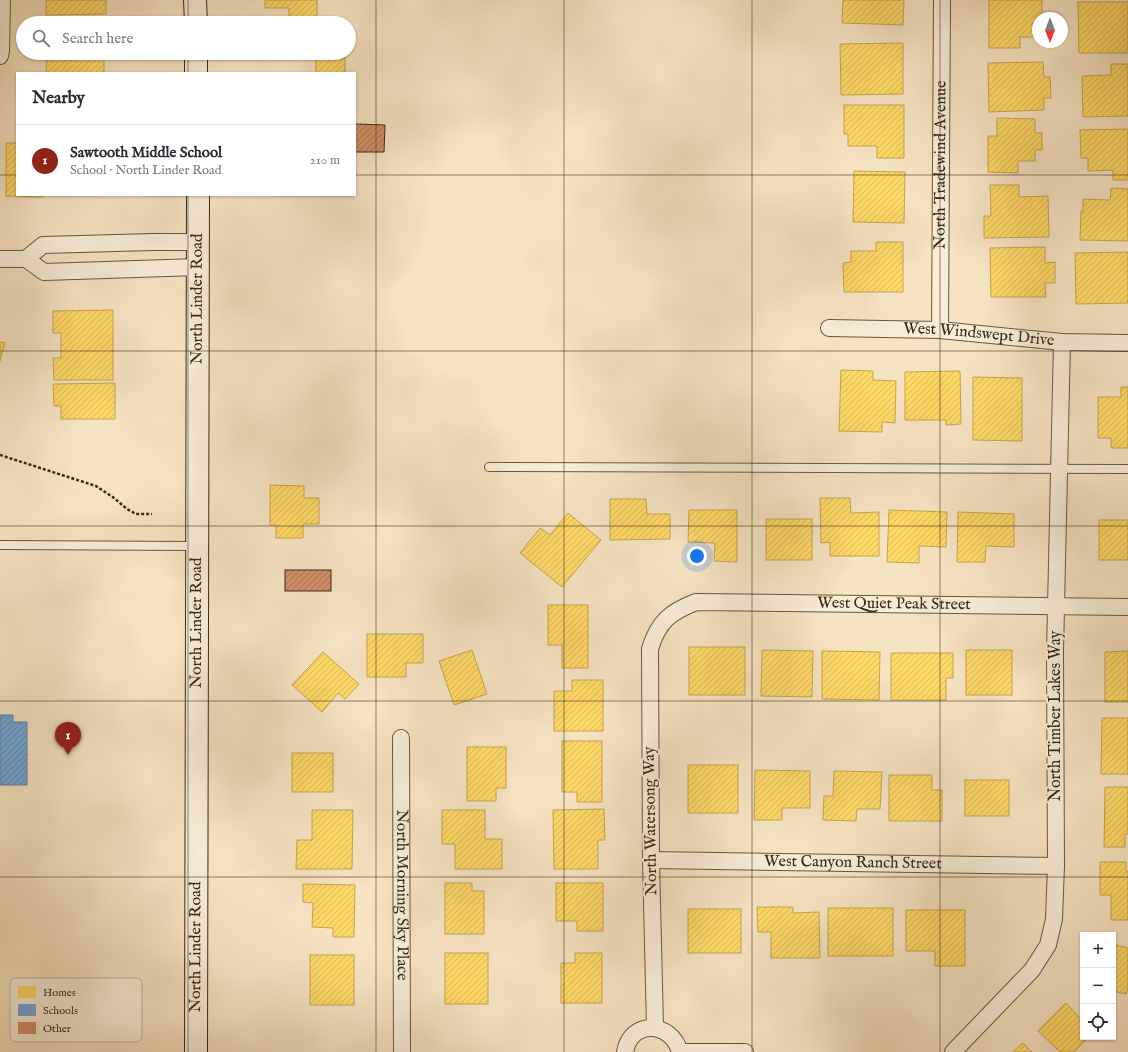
<!DOCTYPE html>
<meta charset="utf-8">
<style>
:root{--surface:#fff;--page:#f7f7f7;--text:#2b2b33;--muted:#7c7c81;--line:#e1e1e2;--accent:#8f2418}
body{margin:0;font-family:"IM FELL English",serif;background:var(--page);color:var(--text)}
.controls{position:absolute;right:12px;bottom:12px;display:grid;overflow:hidden;border-radius:0px;box-shadow:0 1px 3px #0004}
.controls button{width:36px;height:36px;display:grid;place-items:center;padding:0;border:0;border-bottom:1px solid var(--line);background:var(--surface);color:var(--text);font:20px sans-serif}
.compass{position:absolute;left:1032px;top:12px;width:36px;height:36px;border-radius:50%;background:var(--surface);box-shadow:0 1px 3px #0004;rotate:180deg}
.you{position:absolute;left:697px;top:556px;width:14px;height:14px;margin:-10px;border:3px solid #fff;border-radius:50%;background:#1a73e8;box-shadow:0 0 0 6px #1a73e833}
.badge{display:grid;place-items:center;width:26px;height:26px;border-radius:50%;background:var(--accent);color:#fff;font-size:13px;font-weight:700}
.pin{position:absolute;translate:-50% -33px;filter:drop-shadow(0 1px 2px #0008)}
.pin::after{content:'';position:absolute;top:21px;width:14px;height:12px;background:inherit;clip-path:polygon(0 0,100% 0,50% 100%)}
.list{margin:0;padding:0;list-style:none}
h2{display:flex;justify-content:space-between;align-items:center;height:52px;margin:0;padding:0 16px;font-size:17px}
h2 small{font-size:13px;font-weight:400;color:var(--muted)}
.list li{display:grid;grid-template-columns:26px 1fr auto;gap:12px;align-items:center;box-sizing:border-box;height:72px;padding:0 16px;border-top:1px solid var(--line)}
.list b{display:block;font-size:15px;white-space:nowrap}
.list p{margin:0;font-size:13px;white-space:nowrap;color:var(--muted)}
.list em{font-size:13px;font-style:normal;color:var(--muted)}
.icon{flex:none;width:22px;height:22px;fill:none;stroke:currentColor;stroke-width:2;stroke-linecap:round;stroke-linejoin:round}
.map{position:relative;flex:none;width:1128px;height:1052px;overflow:hidden}
.search{position:absolute;background:var(--surface);box-shadow:0 1px 3px #0004;left:16px;top:16px;width:340px;height:44px;display:flex;align-items:center;gap:10px;box-sizing:border-box;padding:0 14px;border-radius:22px;color:var(--muted);font-size:15px}
.panel{position:absolute;background:var(--surface);box-shadow:0 1px 3px #0004;left:16px;top:72px;width:340px;height:124px;border-radius:0px}
.map>svg:first-child{display:block}
</style>
<div class="map">
<svg width="1128" height="1052" viewBox="0 0 1128 1052">
<defs>
<pattern id="homes-hatch" width="6" height="6" patternUnits="userSpaceOnUse"><rect width="6" height="6" fill="#ffd966"/><path d="M-1 1l2-2M0 6l6-6M5 7l2-2" fill="none" stroke="#dbba58"/></pattern>
<pattern id="schools-hatch" width="6" height="6" patternUnits="userSpaceOnUse"><rect width="6" height="6" fill="#6fa8dc"/><path d="M-1 1l2-2M0 6l6-6M5 7l2-2" fill="none" stroke="#5c89b1"/></pattern>
<pattern id="building-hatch" width="6" height="6" patternUnits="userSpaceOnUse"><rect width="6" height="6" fill="#d28e68"/><path d="M-1 1l2-2M0 6l6-6M5 7l2-2" fill="none" stroke="#ab7455"/></pattern>
</defs>
<rect width="100%" height="100%" fill="#f6e3c2"/>
<filter id="stains"><feTurbulence type="fractalNoise" baseFrequency=".005" numOctaves="4"/><feColorMatrix values="0 0 0 0 .2 0 0 0 0 .09 0 0 0 0 .02 0 0 0 .5 -.17"/></filter>
<radialGradient id="worn" r=".72"><stop offset=".6" stop-color="#630" stop-opacity="0"/><stop offset="1" stop-color="#630" stop-opacity=".3"/></radialGradient>
<!-- homes -->
<g fill="url(#homes-hatch)" stroke="#c3a44f">
<path d="M46,0H106V14L46,15Z"/>
<path d="M265,0H317V22H289V8H265Z"/>
<path d="M843,0H904L903,25L842,23Z"/>
<path d="M989,0H1042V18H1038V37H1020V48H989Z"/>
<path d="M1078,2H1128V53H1079Z"/>
<path d="M46,18L105,19V23H46Z"/>
<path d="M903,43V94L841,95L840,44Z"/>
<path d="M47,53H104V73H46Z"/>
<rect x="316" y="57" width="29" height="16"/>
<path d="M1043,62L1044,77H1050L1051,98H1044V110L989,112L988,63Z"/>
<path d="M1111,64H1128V116L1083,117L1082,76L1111,75Z"/>
<path d="M844,105H904V158H877V146H848V134H844Z"/>
<path d="M997,118L1035,119V133H1042V150H1035V161H1018V173L988,172V136H997Z"/>
<path d="M1128,129V180H1113V170L1088,171V158H1081L1080,130Z"/>
<path d="M6,143H17V195H43V197L6,196Z"/>
<path d="M854,171L905,172L904,223L853,222Z"/>
<path d="M990,185H1019V197L1048,196L1049,237L984,238V216H991Z"/>
<path d="M1111,188L1128,189V241L1080,240L1081,211H1083V199L1110,200Z"/>
<path d="M876,242H903V292H844L843,263L851,262V251H876Z"/>
<path d="M1045,247V263L1055,262V283H1045L1046,297H991L990,248Z"/>
<path d="M1128,252V303L1076,304L1075,253Z"/>
<path d="M113,310V380H54L53,358H61V333H53V311Z"/>
<path d="M0,342L5,343L0,361Z"/>
<path d="M841,370L873,371V380L896,381L895,423L882,422V432L839,431Z"/>
<path d="M960,371L961,424L946,425V420H905V372Z"/>
<path d="M973,377L1022,378V441L973,440Z"/>
<path d="M115,383V419H61V406H54L53,384Z"/>
<path d="M1121,387H1128V448H1111V438H1098V397H1121Z"/>
<path d="M270,485L304,486V498H319V524H303V538H276V525H270Z"/>
<path d="M820,498H850L851,513L879,512V556H830V542L821,543Z"/>
<path d="M610,499H646L647,514H670V539L610,540Z"/>
<path d="M689,510H737V562L714,561L715,543L688,542Z"/>
<path d="M889,510L947,512L946,547L919,546V563L887,562Z"/>
<path d="M958,512L1014,514V547L986,546L985,562H957Z"/>
<path d="M568,513L601,540L562,587L520,553L540,528L550,535Z"/>
<rect x="766" y="519" width="46" height="41"/>
<rect x="1099" y="520" width="29" height="40"/>
<path d="M548,605H588V668H562V645H548Z"/>
<path d="M367,634H423V663H406V677H367Z"/>
<rect x="689" y="647" width="56" height="48"/>
<path d="M472,650L487,694L454,705L439,661Z"/>
<path d="M762,650L813,651L812,697L761,696Z"/>
<rect x="966" y="650" width="46" height="45"/>
<path d="M822,651L880,652L879,700L822,699Z"/>
<path d="M1128,651V702H1105V652Z"/>
<path d="M323,652L359,684L345,699L338,693L322,712L292,685Z"/>
<path d="M891,653H953V678H946V700H891Z"/>
<path d="M572,680H603V731H554V691H572Z"/>
<path d="M1102,718H1128V774H1101Z"/>
<path d="M562,741H602V802H577V792H562Z"/>
<path d="M467,747H506V788H496V801H467Z"/>
<rect x="292" y="753" width="41" height="39"/>
<rect x="688" y="765" width="50" height="48"/>
<path d="M755,770L810,771V808H782V820H754Z"/>
<path d="M834,771L882,772L880,809H857L856,821L823,820L824,796H833Z"/>
<path d="M889,775H932V790H942V821H889Z"/>
<rect x="965" y="780" width="44" height="36"/>
<path d="M1105,787H1128V834H1125V847H1104Z"/>
<path d="M604,809L605,840H598V869H554L553,810Z"/>
<path d="M312,810H353L352,869H296L297,840H312Z"/>
<path d="M442,810H485V839H502V869H455V844H442Z"/>
<path d="M1100,862H1126V871H1128V920H1111V895H1100Z"/>
<path d="M445,883H472V891H484V934H445Z"/>
<path d="M556,883H603V931H577V921H556Z"/>
<path d="M303,884L355,885L354,937H333V928L312,927L313,903L303,902Z"/>
<path d="M757,907H793V913L819,912L820,958H771V932H758Z"/>
<rect x="828" y="908" width="65" height="48"/>
<rect x="688" y="909" width="53" height="44"/>
<path d="M906,910H965V966H935V951H906Z"/>
<path d="M1113,944L1128,948V988L1126,994L1113,991Z"/>
<rect x="445" y="953" width="43" height="51"/>
<path d="M575,953H602V1003H561V963H575Z"/>
<rect x="310" y="955" width="44" height="50"/>
<path d="M1066,1003L1083,1021V1037H1089L1074,1052H1060L1038,1031Z"/>
<path d="M1023,1043L1032,1052H1013Z"/>
</g>
<!-- schools -->
<path fill="url(#schools-hatch)" stroke="#5e82a1" d="M0,715H13V722H27V785H0Z"/>
<!-- building -->
<g fill="url(#building-hatch)" stroke="#362a18">
<path d="M355,124L385,125L384,152H355Z"/>
<rect x="285" y="570" width="46" height="21"/>
</g>
<g fill="none" stroke-linecap="round" stroke-linejoin="round">
<!-- service casing -->
<g stroke="#665842" stroke-width="10">
<g id="service">
<path d="M489,467L1128,469"/>
<path d="M0,545L196,546"/>
</g>
</g>
<!-- minor casing -->
<g stroke="#665842" stroke-width="18">
<g id="minor">
<path d="M0,56L1,51L2,0"/>
<path d="M0,259H26L44,272L198,267"/>
<path d="M26,259L43,245L153,242H198"/>
<path id="s1" d="M829,328L940,330L1062,342L1128,343"/>
<path id="s2" d="M940,330L942,0"/>
<path id="s3" d="M401,738L402,1052"/>
<path id="s4" d="M651,860L1056,866"/>
<path id="s5" d="M655,1028L651,860L650,649C658,622 670,612 696,602L1128,607"/>
<path d="M625,1052C631,1019 671,1021 680,1052"/>
<path d="M680,1052H745"/>
<path d="M953,1052L1032,970L1048,945L1054,919L1056,866L1055,651L1062,342"/>
</g>
</g>
<!-- secondary casing -->
<g stroke="#362a18" stroke-width="24">
<g id="secondary">
<path d="M195,0L196,23"/>
<path d="M196,53V73"/>
<path id="s6" d="M196,1052L198,195"/>
</g>
</g>
<!-- path -->
<path stroke="#362a18" stroke-width="2.5" stroke-dasharray="3 2" stroke-linecap="butt" d="M0,455L96,486L114,498L127,509L136,514H152"/>
<!-- service -->
<use href="#service" stroke="#f9edd7" stroke-width="8"/>
<!-- minor -->
<use href="#minor" stroke="#f9edd7" stroke-width="16"/>
<!-- secondary -->
<use href="#secondary" stroke="#f9edd7" stroke-width="22"/>
</g>
<!-- grid -->
<path fill="none" stroke="#362a18" stroke-width="1" stroke-opacity="0.55" d="M188,0V23M376,0V1052M564,0V1052M752,0V1052M940,0V1052M188,53V73M0,175H17M355,175H1128M188,195V1052M0,351H1128M0,526H1128M0,701H1128M0,877H1128"/>
<g text-anchor="middle" dominant-baseline="central" stroke-width="4" stroke-linejoin="round" paint-order="stroke">
<!-- street labels -->
<g font-size="16" fill="#362a18" stroke="#f9edd7">
<text stroke="none"><textPath href="#s2" startOffset="165">North Tradewind Avenue</textPath></text>
<text stroke="none"><textPath href="#s6" startOffset="753">North Linder Road</textPath></text>
<text stroke="none"><textPath href="#s1" startOffset="150">West Windswept Drive</textPath></text>
<text stroke="none"><textPath href="#s5" startOffset="646">West Quiet Peak Street</textPath></text>
<text stroke="none"><textPath href="#s6" startOffset="429">North Linder Road</textPath></text>
<text transform="translate(1056 716) rotate(-90)">North Timber Lakes Way</text>
<text transform="translate(651 821) rotate(-91)">North Watersong Way</text>
<text stroke="none"><textPath href="#s4" startOffset="202">West Canyon Ranch Street</textPath></text>
<text stroke="none"><textPath href="#s3" startOffset="157">North Morning Sky Place</textPath></text>
<text stroke="none"><textPath href="#s6" startOffset="105">North Linder Road</textPath></text>
</g>
</g>
<!-- legend -->
<rect x="10" y="978" width="132" height="64" rx="6" fill="#f9edd7" stroke="#beb29e" stroke-width="1"/>
<rect x="18" y="986" width="18" height="12" fill="#ffd966"/>
<rect x="18" y="1004" width="18" height="12" fill="#6fa8dc"/>
<rect x="18" y="1022" width="18" height="12" fill="#d28e68"/>
<g font-size="11" fill="#362a18">
<text x="43" y="996">Homes</text>
<text x="43" y="1014">Schools</text>
<text x="43" y="1032">Other</text>
</g>
<rect width="100%" height="100%" filter="url(#stains)"/>
<rect width="100%" height="100%" fill="url(#worn)"/>
</svg>
<div class="controls">
<button>+</button>
<button>−</button>
<button><svg class="icon" aria-label="locate" viewBox="0 0 24 24"><circle cx="12" cy="12" r="6"/><path d="M12 2v4M12 18v4M2 12h4M18 12h4"/></svg></button>
</div>
<svg class="compass" viewBox="-18 -18 36 36"><path d="M0-13l5 13h-10z" fill="#e53935"/><path d="M0 13l5-13h-10z" fill="#7c7c81"/></svg>
<div class="you"></div>
<div class="pin badge" style="left:68px;top:755px">1</div>
<div class="search"><svg class="icon" aria-label="search" viewBox="0 0 24 24"><circle cx="10" cy="10" r="6"/><path d="M15 15l6 6"/></svg>Search here</div>
<section class="panel">
<h2>Nearby<small></small></h2>
<ul class="list">
<li><span class="badge">1</span><div><b>Sawtooth Middle School</b><p>School · North Linder Road</p></div><em>210 m</em></li>
</ul>
</section>
</div>
